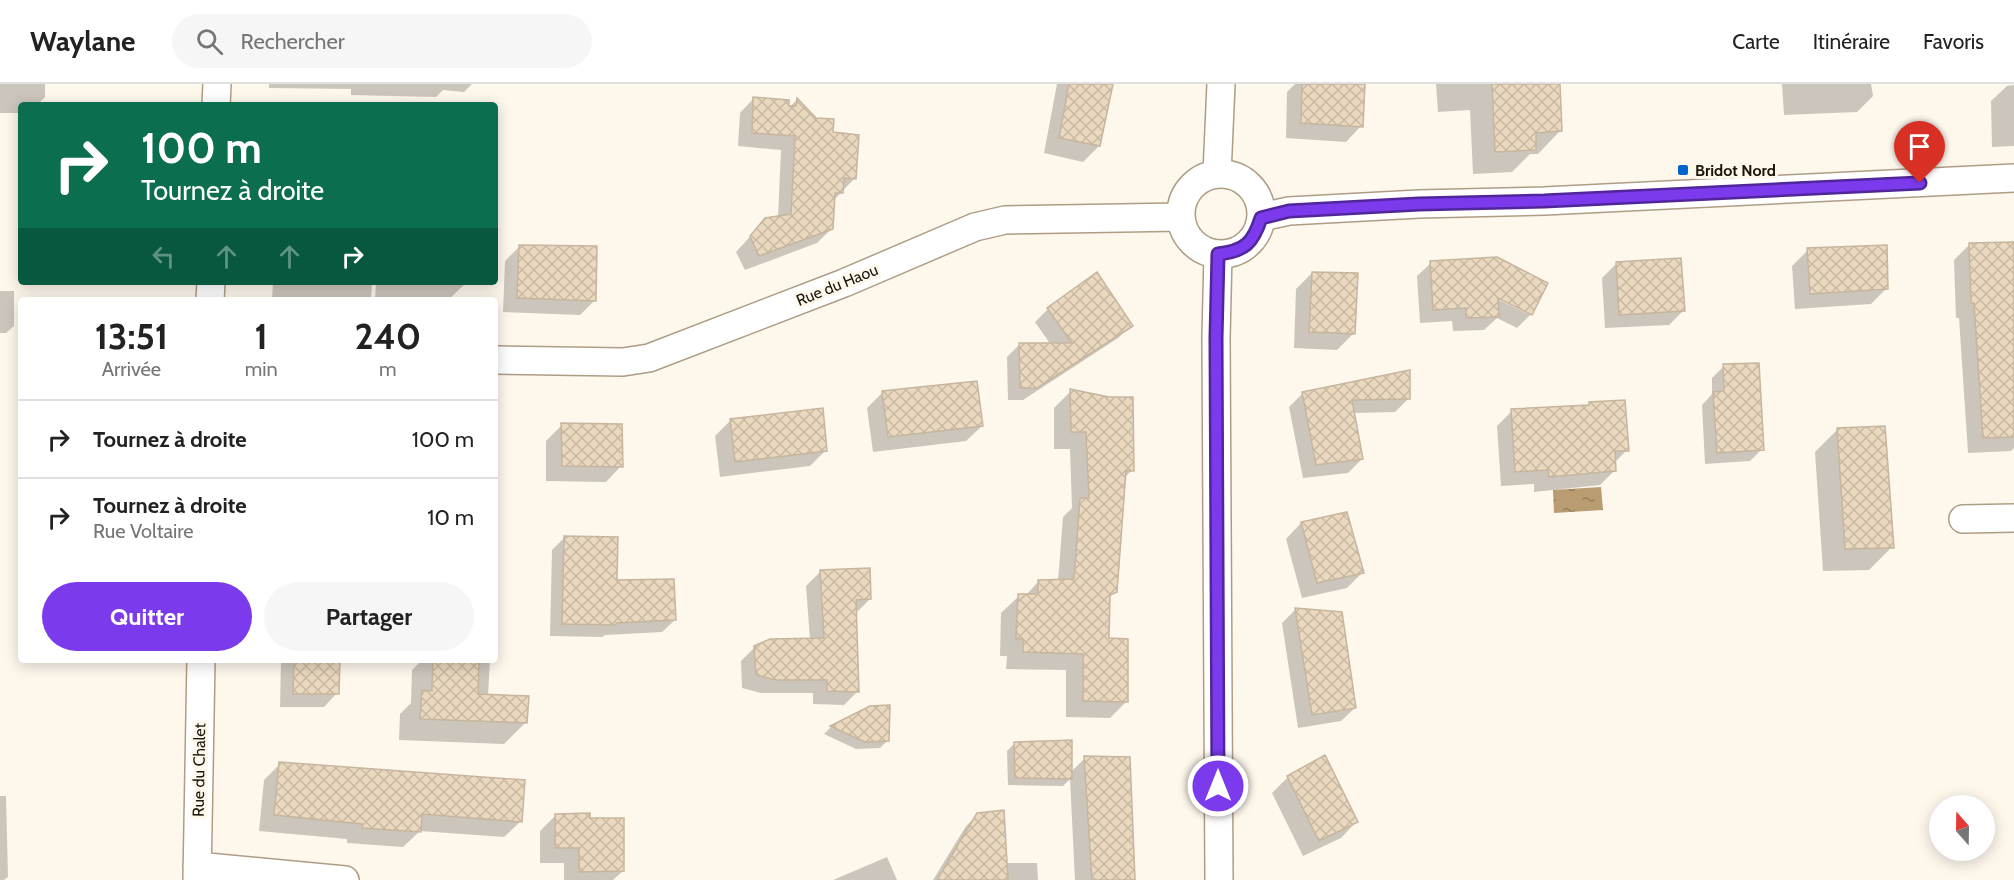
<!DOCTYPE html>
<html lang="fr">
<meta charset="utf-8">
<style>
body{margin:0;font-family:Cabin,sans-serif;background:#f6f6f6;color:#222;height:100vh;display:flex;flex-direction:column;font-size:22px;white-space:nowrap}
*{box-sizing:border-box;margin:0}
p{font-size:20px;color:#767676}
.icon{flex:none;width:33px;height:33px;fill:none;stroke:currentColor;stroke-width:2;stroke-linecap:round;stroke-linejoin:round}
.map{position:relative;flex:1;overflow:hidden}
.panel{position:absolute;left:18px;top:213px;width:480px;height:366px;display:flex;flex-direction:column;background:#fff;border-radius:6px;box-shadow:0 3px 15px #0003}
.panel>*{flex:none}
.hud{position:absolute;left:18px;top:18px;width:480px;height:183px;border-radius:6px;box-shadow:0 3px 15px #0003;background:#0b6e4f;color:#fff;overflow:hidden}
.needle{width:39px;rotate:340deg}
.fabs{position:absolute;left:1929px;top:711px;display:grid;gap:12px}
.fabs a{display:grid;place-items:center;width:66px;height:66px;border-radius:50%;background:#fff;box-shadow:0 3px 15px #0003;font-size:30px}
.pin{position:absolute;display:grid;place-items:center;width:51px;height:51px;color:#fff;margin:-62px -26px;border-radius:50% 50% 50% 0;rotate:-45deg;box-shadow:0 0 6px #0007}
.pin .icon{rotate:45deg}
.me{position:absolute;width:66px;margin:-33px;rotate:0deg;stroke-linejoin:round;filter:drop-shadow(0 0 4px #0008)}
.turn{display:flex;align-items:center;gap:21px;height:126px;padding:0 24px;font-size:27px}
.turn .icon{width:78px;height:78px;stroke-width:2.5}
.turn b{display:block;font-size:42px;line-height:51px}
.lanes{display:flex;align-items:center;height:57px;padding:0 24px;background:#0003;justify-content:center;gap:30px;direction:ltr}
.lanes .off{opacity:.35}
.eta{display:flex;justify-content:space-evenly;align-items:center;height:102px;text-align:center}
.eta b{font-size:36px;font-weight:700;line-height:42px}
.action{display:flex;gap:12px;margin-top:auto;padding:12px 24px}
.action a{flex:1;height:69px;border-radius:36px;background:#7c3aed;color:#fff;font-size:24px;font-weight:700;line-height:69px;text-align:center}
.action a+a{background:#f6f6f6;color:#222}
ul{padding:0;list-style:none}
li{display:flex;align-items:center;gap:18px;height:78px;padding:0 24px;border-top:2px solid #e0e0e0}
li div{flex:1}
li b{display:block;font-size:22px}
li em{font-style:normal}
header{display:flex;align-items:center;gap:36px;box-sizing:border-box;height:84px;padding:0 30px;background:#fff;border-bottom:2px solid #e0e0e0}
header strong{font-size:28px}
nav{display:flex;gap:33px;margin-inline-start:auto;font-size:21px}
.search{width:420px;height:54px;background:#f6f6f6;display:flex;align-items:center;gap:15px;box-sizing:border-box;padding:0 21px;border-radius:33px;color:#767676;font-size:22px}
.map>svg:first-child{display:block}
</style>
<header>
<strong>Waylane</strong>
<div class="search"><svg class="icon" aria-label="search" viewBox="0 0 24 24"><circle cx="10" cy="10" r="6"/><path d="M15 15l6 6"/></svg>Rechercher</div>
<nav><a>Carte</a><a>Itinéraire</a><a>Favoris</a></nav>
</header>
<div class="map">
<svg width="2014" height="796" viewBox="0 0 2014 796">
<defs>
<pattern id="water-ripples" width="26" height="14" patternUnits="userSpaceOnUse" patternTransform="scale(1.5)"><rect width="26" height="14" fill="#b99c71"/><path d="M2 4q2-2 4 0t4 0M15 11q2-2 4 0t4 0" fill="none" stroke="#967e5b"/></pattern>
<pattern id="building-cross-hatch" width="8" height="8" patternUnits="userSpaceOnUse" patternTransform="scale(1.5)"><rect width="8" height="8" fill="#ead8bf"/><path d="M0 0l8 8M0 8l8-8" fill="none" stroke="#c8b9a3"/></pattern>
</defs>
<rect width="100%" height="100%" fill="#fef7ec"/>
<path fill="url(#water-ripples)" d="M1601 403 1603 426 1554 429 1553 406Z"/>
<path fill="#0003" fill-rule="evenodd" d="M0 0H45V13L37 21H21V29H0Z
M269 0H472L464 8 443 6 436 13 351 11V5L269 4Z
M1057 0H1111L1099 62 1083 78 1044 69Z
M1295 0H1364L1361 42 1346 58 1286 54 1287 8Z
M1436 0H1558L1560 47 1538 70H1530L1512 88 1473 90 1470 26 1438 28Z
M1782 0H1871L1873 12 1857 28 1784 31Z
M2014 1V62L1992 63 1991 17 2007 2Z
M754 14 787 25 797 16 832 50 855 94 833 117 831 145 817 159 745 186 736 168 767 134 778 133 781 66 738 62 740 29Z
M1969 161 2014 169V364L2011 367 1968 369 1959 234H1956L1954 176Z
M519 163 595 216 580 231 503 228 505 177Z
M1808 166 1887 204 1871 220 1795 225 1792 182Z
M1497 174 1546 200 1531 230 1517 244 1497 234 1484 246 1453 247 1452 237 1420 239 1417 192 1431 179ZM1492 209 1528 227V230L1491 212Z
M1617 179 1684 226 1669 241 1605 244 1602 194Z
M1312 189 1353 250 1337 266 1294 264 1296 205Z
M273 198H372L371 216H272Z
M376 198H464V201L449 215 375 216Z
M0 207H14V242L6 249H0Z
M1048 225 1131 242 1118 254 1023 316H1008L1007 273 1020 260 1051 261 1035 238Z
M1724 282 1762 365 1750 377 1705 380 1702 321 1712 310V294Z
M1071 307 1132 386 1123 395 1116 507 1108 515 1107 556 1127 617 1110 634 1066 633V586L1006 585 1007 572H1000L1001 529 1019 512H1025L1038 498 1058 497 1063 433 1072 424 1070 365H1054V324Z
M882 309 982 342 966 357 873 368 867 324Z
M1303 309 1409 314 1395 328 1353 329 1362 375 1348 389 1303 394 1289 323Z
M1590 320 1627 366 1614 379 1615 386 1600 401 1534 408V400L1501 402 1497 342 1512 327 1587 322Z
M731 336 826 366 810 382 720 393 715 352Z
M562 341 621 382 606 398 546 397V357Z
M1837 346 1892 463 1869 486 1823 487 1815 368Z
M1301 439 1363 488 1347 504 1302 514 1286 455Z
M564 454 616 497 675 536 662 548 605 551 602 553 550 552 552 466Z
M820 488 870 515 855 530 858 607 844 621 813 620V609H761L742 604 741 577 755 563 810 555 806 502Z
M1296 525 1355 624 1341 637 1298 644 1282 539Z
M281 576H338L337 609 324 623H280Z
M422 576H490L488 612 526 638 504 660 399 656 400 630 411 619 412 586Z
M870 624 888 656 880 664 856 665 824 650 831 643Z
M1015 659 1071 688 1085 674 1133 795 1137 796H1075L1070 695 1063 702 1008 701 1007 667Z
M280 680 520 738 504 753 420 747 403 763 347 759V755L259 747 264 696Z
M1288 693 1356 738 1341 754 1303 772 1272 709Z
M0 712H6L8 793 4 796H0Z
M556 731 588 735 623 787 613 796H564V779H540V747Z
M978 731 1005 779H1037L1038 796H933L966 742Z
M887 773 897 796H833Z"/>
<path fill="url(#building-cross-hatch)" stroke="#c7b69e" stroke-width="1.5" d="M1069 0H1113L1100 62 1059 54Z
M1302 0H1365L1363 43 1301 39Z
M1492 0H1560L1562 47 1536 49V66L1495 68Z
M753 13 789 16V22H796L797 14 816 34 834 35 833 48 859 51 856 95 844 94 843 109H835L833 145 759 172 750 152 765 134 791 130 795 52 752 49Z
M2014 158V353L1983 354 1974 219H1971L1969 159Z
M519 161 597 162 596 217 517 214Z
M1887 161 1888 205 1810 210 1807 164Z
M1497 173 1548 199 1532 231 1498 214 1499 233 1466 234V224L1433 226 1430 177Z
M1681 174 1685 227 1619 231 1616 178Z
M1097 188 1133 242 1037 304H1020L1019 259H1072L1047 224Z
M1312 188 1358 189 1355 250 1309 248Z
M1759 279 1764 366 1717 369 1713 308 1724 307 1723 280Z
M1410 286V315L1352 316 1363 375 1316 381 1302 308Z
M977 297 983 342 888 353 882 307Z
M1070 305 1109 313H1133L1134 387H1126L1117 508 1110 511 1109 554 1128 555V618L1083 617V570L1023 568V555H1016L1018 510H1038V496L1074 495 1080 414H1089L1086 348H1071Z
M1625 316 1629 367H1615L1616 387 1549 393 1548 386 1515 388 1511 325 1589 321V318Z
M823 324 827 367 735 378 730 335Z
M561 339 622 340 623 383 562 382Z
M1885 342 1894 464 1845 465 1837 344Z
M1347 428 1364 489 1317 499 1301 438Z
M564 452 618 453 617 496 674 495 676 536 616 539V541L562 540Z
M870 484 871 515 856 516 859 608 827 607V596H776L756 591 754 562 770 555 824 554 820 486Z
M1295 524 1342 528 1356 624 1312 631Z
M294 576H340L339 610H293Z
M433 576H479L478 610 529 612 527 639 420 635 422 606 432 607Z
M890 621 889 657 865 658 830 642 870 622Z
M1072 656V695L1015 694 1014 658Z
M1325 671 1358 738 1319 757 1287 692Z
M1084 672 1130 673 1135 796H1092Z
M279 678 525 696 522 738 422 730 421 748 362 744V740L274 731Z
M1004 726 1008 796H937L977 729Z
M590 729V734H624V787L579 788V764H555V730Z"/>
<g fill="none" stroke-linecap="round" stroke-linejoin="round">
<g stroke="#ae9d85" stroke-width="30">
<path id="street" d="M216 21 217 0
M1217 90 1221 0
M1181 130a40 40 0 1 1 80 0a40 40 0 1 1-80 0Z
M1261 133 1289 127 1419 120 1544 117 2014 94
M1218 170 1216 254 1219 796
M210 216 211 198
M495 276 623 278 649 274 844 199 975 143 1005 136 1181 133
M1963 435 2014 434
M197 782 345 796
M197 796 201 576"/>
</g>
<use href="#street" stroke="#fff" stroke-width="27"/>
</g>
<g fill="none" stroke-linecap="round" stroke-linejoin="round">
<g stroke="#51269a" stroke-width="15">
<path id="route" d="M1218 702 1216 254 1218 170C1245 167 1253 159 1261 134L1289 127 1419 120 1544 117 1920 99"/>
</g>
<use href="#route" stroke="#7c3aed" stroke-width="10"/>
</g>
<rect fill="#0064cc" stroke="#fef7ec" stroke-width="2" x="1677" y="80" width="12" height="12" rx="3"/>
<g text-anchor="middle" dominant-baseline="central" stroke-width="6" stroke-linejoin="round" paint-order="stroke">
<g font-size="16" font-weight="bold" fill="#1c160d" stroke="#fef7ec" text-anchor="start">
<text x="1695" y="86">Bridot Nord</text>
</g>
<g font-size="16" fill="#1c160d" stroke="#fef7ec">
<text transform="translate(837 201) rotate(-22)">Rue du Haou</text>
<text transform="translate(199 686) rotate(-89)">Rue du Chalet</text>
</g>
</g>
</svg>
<div class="fabs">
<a><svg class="needle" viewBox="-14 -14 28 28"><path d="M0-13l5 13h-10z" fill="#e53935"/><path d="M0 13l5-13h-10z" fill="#767676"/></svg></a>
</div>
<div class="pin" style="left:1920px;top:99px;background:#d93025"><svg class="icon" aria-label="arrive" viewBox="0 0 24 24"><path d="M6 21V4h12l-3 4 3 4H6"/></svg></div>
<svg class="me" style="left:1218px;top:702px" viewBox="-20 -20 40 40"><circle r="17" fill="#7c3aed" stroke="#fff" stroke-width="3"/><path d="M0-11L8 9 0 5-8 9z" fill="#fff"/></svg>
<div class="hud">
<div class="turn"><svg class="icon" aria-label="right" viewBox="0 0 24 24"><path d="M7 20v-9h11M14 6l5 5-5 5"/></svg><div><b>100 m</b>Tournez à droite</div></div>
<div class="lanes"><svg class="icon off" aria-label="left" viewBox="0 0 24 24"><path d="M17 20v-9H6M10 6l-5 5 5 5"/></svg><svg class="icon off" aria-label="ahead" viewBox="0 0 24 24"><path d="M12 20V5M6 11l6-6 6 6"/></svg><svg class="icon off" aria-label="ahead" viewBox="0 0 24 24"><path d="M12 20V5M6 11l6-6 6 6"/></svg><svg class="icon" aria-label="right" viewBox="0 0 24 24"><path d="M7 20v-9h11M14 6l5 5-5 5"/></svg></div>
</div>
<section class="panel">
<div class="eta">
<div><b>13:51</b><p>Arrivée</p></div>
<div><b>1</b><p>min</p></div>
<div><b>240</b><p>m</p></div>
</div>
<ul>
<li><svg class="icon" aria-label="right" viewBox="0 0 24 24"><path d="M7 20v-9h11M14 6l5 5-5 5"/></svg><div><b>Tournez à droite</b></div><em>100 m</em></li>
<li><svg class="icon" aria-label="right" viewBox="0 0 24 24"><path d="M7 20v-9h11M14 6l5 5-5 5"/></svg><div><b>Tournez à droite</b><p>Rue Voltaire</p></div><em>10 m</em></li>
</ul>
<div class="action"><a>Quitter</a><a>Partager</a></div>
</section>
</div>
